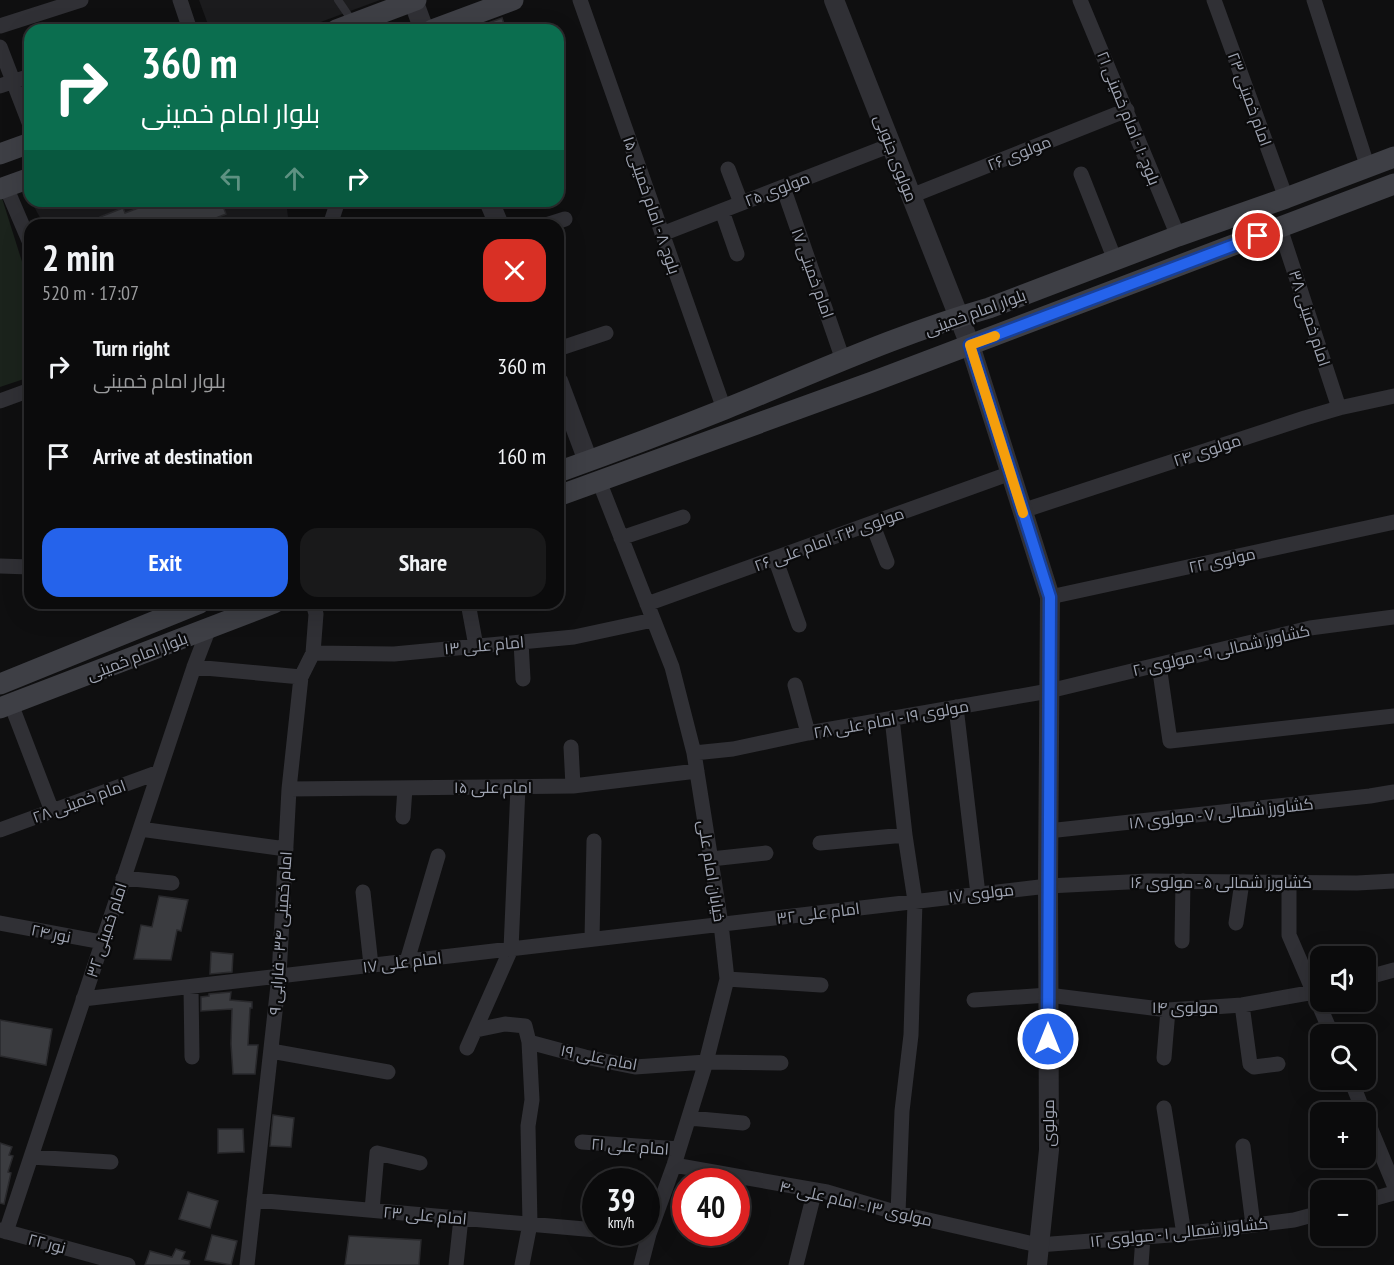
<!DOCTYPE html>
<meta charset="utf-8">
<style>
body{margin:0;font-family:"PT Sans Narrow",Cairo,sans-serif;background:#19191a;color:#f1f3f6;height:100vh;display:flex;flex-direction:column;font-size:22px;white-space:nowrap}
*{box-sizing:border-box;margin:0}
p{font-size:20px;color:#9a9b9d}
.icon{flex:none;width:33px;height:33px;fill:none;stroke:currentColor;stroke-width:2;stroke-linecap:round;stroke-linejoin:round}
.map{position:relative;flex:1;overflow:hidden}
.details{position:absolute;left:24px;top:219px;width:540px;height:390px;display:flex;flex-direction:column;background:#0b0b0c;border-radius:18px;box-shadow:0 6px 24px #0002,0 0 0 2px #2b2b2d}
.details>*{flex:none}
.guide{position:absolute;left:24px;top:24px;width:540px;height:183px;border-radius:18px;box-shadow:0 6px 24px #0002,0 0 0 2px #2b2b2d;background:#0b6e4f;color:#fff;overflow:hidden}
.tools{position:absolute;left:1310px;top:946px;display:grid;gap:12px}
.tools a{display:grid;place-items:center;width:66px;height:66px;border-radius:12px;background:#0b0b0c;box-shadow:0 6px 24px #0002,0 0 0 2px #2b2b2d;font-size:30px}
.speed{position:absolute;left:582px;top:1168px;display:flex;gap:12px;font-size:30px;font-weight:700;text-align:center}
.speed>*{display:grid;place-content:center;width:78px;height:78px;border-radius:50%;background:#0b0b0c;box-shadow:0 6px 24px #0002,0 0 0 2px #2b2b2d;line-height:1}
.speed small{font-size:15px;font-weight:400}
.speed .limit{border:9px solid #d22;background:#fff;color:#111}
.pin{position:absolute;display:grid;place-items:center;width:51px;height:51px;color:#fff;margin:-26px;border:3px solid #fff;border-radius:50%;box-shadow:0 2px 6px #0007}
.me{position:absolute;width:66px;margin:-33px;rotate:0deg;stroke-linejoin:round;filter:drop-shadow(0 0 4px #0008)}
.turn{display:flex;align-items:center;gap:21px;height:126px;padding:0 18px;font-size:27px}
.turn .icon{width:78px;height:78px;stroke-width:2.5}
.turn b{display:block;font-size:42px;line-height:51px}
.lanes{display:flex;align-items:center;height:57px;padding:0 18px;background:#0003;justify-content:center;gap:30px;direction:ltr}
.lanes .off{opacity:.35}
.round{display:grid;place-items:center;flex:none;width:63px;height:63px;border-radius:18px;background:#19191a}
.summary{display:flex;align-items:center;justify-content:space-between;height:102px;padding:0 18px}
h1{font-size:36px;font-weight:700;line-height:45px}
.action{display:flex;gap:12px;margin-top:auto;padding:12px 18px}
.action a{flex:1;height:69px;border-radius:18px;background:#2563eb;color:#fff;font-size:24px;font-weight:700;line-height:69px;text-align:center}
.action a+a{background:#19191a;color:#f1f3f6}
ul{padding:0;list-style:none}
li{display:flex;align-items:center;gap:18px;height:90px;padding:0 18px}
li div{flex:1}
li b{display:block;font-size:22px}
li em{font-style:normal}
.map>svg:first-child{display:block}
</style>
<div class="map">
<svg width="1394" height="1265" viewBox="0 0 1394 1265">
<rect width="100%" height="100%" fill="#0f0f10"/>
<path fill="#1b1b1d" d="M199 0H380L299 30H210Z
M31 201H286L289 225H44Z"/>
<path fill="#1b231c" d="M0 195H1L30 287V377L0 387Z"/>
<path fill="#3b3c40" stroke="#29292c" stroke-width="1.5" d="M502 18 506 30H469Z
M157 201H221L226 214 216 218 217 222 208 225H104L100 217 123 208 125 213Z
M159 896 188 900 181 931 177 930 171 960 134 959 141 925 152 927Z
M211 952 233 954 232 972 210 974Z
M231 992 230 1000 252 1002V1008H250L248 1045H258L255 1074H233L231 1044 232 1009 201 1011V997L209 996V994Z
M0 1020 52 1029 46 1065 0 1056Z
M273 1115 294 1118 291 1147 270 1146Z
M218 1129H243L244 1152 218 1153Z
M0 1143 12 1147 9 1155 13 1156 8 1172 11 1173 4 1204 0 1203Z
M188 1192 218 1201 210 1228 179 1219Z
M212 1235 237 1241 231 1265 205 1260Z
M349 1236 421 1240 419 1265H345Z
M176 1249 185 1252 182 1259 190 1261 189 1265H145L150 1251 172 1257Z"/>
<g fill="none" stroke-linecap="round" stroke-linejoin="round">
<path stroke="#303035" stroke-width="8" d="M338 0 353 22"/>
<path stroke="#303035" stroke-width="15" d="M180 0 190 30
M580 0 724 409
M1080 0 1178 236
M1214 0 1286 198
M1314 0 1368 168
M0 26 81 0
M0 47 30 125
M0 86 30 76
M728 169 741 203
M1081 174 1115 260
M6 187 30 243
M783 187 843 360
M911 196 1127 110
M722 211 737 254
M330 225 338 201
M546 225 565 219
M1280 228 1339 408
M662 234 891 145
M558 349 606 333
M0 401 30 390
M599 481 672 667 694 753 721 924 727 979 706 1062 674 1165 649 1234 641 1265
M1022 511 1305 418 1339 408 1394 396
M872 523 887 562
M621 538 683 517
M775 558 799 625
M0 566 30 567
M1050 597 1394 522
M468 603 476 646
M647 604 1011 473
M521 642 523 679
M313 653 394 654 574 637 653 620
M1159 665 1170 741 1394 716
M194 667 301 677
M795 685 808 733
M11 704 52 811
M956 707 978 894
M892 718 905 835 915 901 911 1035 902 1111 898 1213
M571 747 573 786
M694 753 733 749 808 733 1049 691 1310 628 1394 617
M289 789 573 786 697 771
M403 817 405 788
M140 829 286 849
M0 830 159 772
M1048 831 1370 796 1394 792
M820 843 905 835
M711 859 766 853
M123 878 172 883
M1289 882V935L1332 1035
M363 892 371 965
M0 923 102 942
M1236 923 1242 882
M592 939 594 841
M1182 941 1183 881
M407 961 438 856
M1365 978 1394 970
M727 979 821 985
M191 987 192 1057
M83 999 1048 886 1148 881 1357 883 1394 881
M974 1000 1048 995 1168 1010 1242 1005 1320 991
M1242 1005 1250 1064 1254 1067 1278 1064
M476 1030 505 1024 525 1026 529 1042 532 1100 528 1126 530 1224 522 1265
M529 1042 585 1057 635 1067 706 1062 781 1063
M467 1048 511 949 518 787
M271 1051 388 1072
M1164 1058 1168 1010
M1351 1080 1364 1113
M1164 1108 1184 1234
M1365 1115 1394 1185
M689 1118 743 1123
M582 1142 679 1149
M1243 1146 1253 1225
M31 1157 111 1162
M674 1165 827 1192 898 1213 1038 1245 1184 1234 1294 1220 1320 1213
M254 1200 596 1230
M1365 1201 1394 1193
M372 1210 377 1153 420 1163
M0 1230 128 1265
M6 1232 194 667 209 628
M247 1265 279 976 289 789 301 677 313 653 316 614 313 603
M456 1265 461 1218
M796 1265 815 1190
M1141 1265 1143 1237"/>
<path stroke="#303035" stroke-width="20" d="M413 0 424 30
M834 0 970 345 1050 597 1048 886 1049 1150 1037 1265
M489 201 499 225
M558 381 588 461"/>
<path stroke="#3e3f45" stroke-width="21" d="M336 30 416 0
M432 30 513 0
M0 154 30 143
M0 189 30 178
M558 472C614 452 670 431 725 409 812 374 898 334 989 308L1178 236 1286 198 1394 157
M558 496 872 382 1394 184
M0 684 200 603
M0 708 274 603"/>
</g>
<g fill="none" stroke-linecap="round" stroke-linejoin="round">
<g stroke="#184099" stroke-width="15">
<path id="route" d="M1048 1039 1050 597 970 345 1258 236"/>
</g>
<use href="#route" stroke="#2563eb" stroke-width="10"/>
<path stroke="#f59e0b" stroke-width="10" d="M995 336 970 345 1023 513"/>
</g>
<g text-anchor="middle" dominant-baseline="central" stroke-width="4.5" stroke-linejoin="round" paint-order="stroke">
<g font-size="16" fill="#9fa4b2" stroke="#0a0a0b">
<text transform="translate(1250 99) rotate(70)">امام خمینی ۲۳</text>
<text transform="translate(1129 118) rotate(68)">بلوچ ۱۰ - امام خمینی ۲۱</text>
<text transform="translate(1019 153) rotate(-22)">مولوی ۲۶</text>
<text transform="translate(896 158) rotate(69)">مولوی جنوبی</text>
<text transform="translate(777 189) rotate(-21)">مولوی ۲۵</text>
<text transform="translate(652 205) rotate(71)">بلوچ ۸ - امام خمینی ۱۵</text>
<text transform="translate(813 273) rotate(70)">امام خمینی ۱۷</text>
<text transform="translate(975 312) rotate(-20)">بلوار امام خمینی</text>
<text transform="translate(1310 318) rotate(72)">امام خمینی ۳۸</text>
<text transform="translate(1207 450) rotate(-18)">مولوی ۲۴</text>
<text transform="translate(829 539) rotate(-20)">مولوی ۲۳- امام علی ۲۶</text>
<text transform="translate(1222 560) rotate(-12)">مولوی ۲۲</text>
<text transform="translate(484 645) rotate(-5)">امام علی ۱۳</text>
<text transform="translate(1221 650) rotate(-13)">کشاورز شمالی ۹ - مولوی ۲۰</text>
<text transform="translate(137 656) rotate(-21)">بلوار امام خمینی</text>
<text transform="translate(891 719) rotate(-10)">مولوی ۱۹ - امام علی ۲۸</text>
<text x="493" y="787">امام علی ۱۵</text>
<text transform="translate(79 801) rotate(-20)">امام خمینی ۲۸</text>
<text transform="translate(1221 813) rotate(-6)">کشاورز شمالی ۷ - مولوی ۱۸</text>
<text transform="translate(712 871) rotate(81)">خیابان امام علی</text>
<text x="1221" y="882">کشاورز شمالی ۵ - مولوی ۱۶</text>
<text transform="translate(981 893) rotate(-7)">مولوی ۱۷</text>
<text transform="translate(818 913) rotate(-7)">امام علی ۳۲</text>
<text transform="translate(106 930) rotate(-72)">امام خمینی ۳۲</text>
<text transform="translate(51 933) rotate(11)">نور ۲۴</text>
<text transform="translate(280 933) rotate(-86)">امام خمینی ۳۴ - فارابی ۹</text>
<text transform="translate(402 962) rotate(-7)">امام علی ۱۷</text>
<text x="1185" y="1007">مولوی ۱۴</text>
<text transform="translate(599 1057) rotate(11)">امام علی ۱۹</text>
<text transform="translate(1048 1123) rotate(-90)">مولوی</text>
<text transform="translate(630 1146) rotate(4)">امام علی ۲۱</text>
<text transform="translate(856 1203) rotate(13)">مولوی ۱۳ - امام علی ۴۰</text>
<text transform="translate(425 1215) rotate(5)">امام علی ۲۳</text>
<text transform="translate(1179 1232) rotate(-6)">کشاورز شمالی ۱ - مولوی ۱۲</text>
<text transform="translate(47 1243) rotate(15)">نور ۲۲</text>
</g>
</g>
</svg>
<div class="tools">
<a><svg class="icon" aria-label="sound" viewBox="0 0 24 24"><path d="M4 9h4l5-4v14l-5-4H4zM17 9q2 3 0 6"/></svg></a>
<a><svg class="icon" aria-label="search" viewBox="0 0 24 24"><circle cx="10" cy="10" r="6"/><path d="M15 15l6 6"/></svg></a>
<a>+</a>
<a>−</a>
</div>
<div class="speed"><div>39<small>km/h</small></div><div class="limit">40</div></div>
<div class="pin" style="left:1258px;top:236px;background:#d93025"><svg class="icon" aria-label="arrive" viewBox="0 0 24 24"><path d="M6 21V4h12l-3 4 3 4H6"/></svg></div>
<svg class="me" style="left:1048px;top:1039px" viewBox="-20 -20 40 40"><circle r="17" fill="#2563eb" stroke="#fff" stroke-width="3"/><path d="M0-11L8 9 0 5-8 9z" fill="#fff"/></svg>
<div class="guide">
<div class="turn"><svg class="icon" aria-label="right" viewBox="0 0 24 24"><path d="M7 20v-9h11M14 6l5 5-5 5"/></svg><div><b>360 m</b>بلوار امام خمینی</div></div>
<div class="lanes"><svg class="icon off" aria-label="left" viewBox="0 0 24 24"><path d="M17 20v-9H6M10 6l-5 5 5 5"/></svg><svg class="icon off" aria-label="ahead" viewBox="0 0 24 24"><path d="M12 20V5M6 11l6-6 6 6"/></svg><svg class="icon" aria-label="right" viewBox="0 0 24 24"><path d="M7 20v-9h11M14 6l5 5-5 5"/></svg></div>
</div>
<section class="details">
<div class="summary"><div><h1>2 min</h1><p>520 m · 17:07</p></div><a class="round" style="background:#d93025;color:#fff"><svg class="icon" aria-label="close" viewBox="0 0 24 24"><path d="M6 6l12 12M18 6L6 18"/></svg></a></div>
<ul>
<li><svg class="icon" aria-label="right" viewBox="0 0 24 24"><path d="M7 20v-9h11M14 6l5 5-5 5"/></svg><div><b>Turn right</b><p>بلوار امام خمینی</p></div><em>360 m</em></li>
<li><svg class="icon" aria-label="arrive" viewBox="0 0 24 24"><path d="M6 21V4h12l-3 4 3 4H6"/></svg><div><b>Arrive at destination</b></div><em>160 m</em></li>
</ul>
<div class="action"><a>Exit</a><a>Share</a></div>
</section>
</div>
